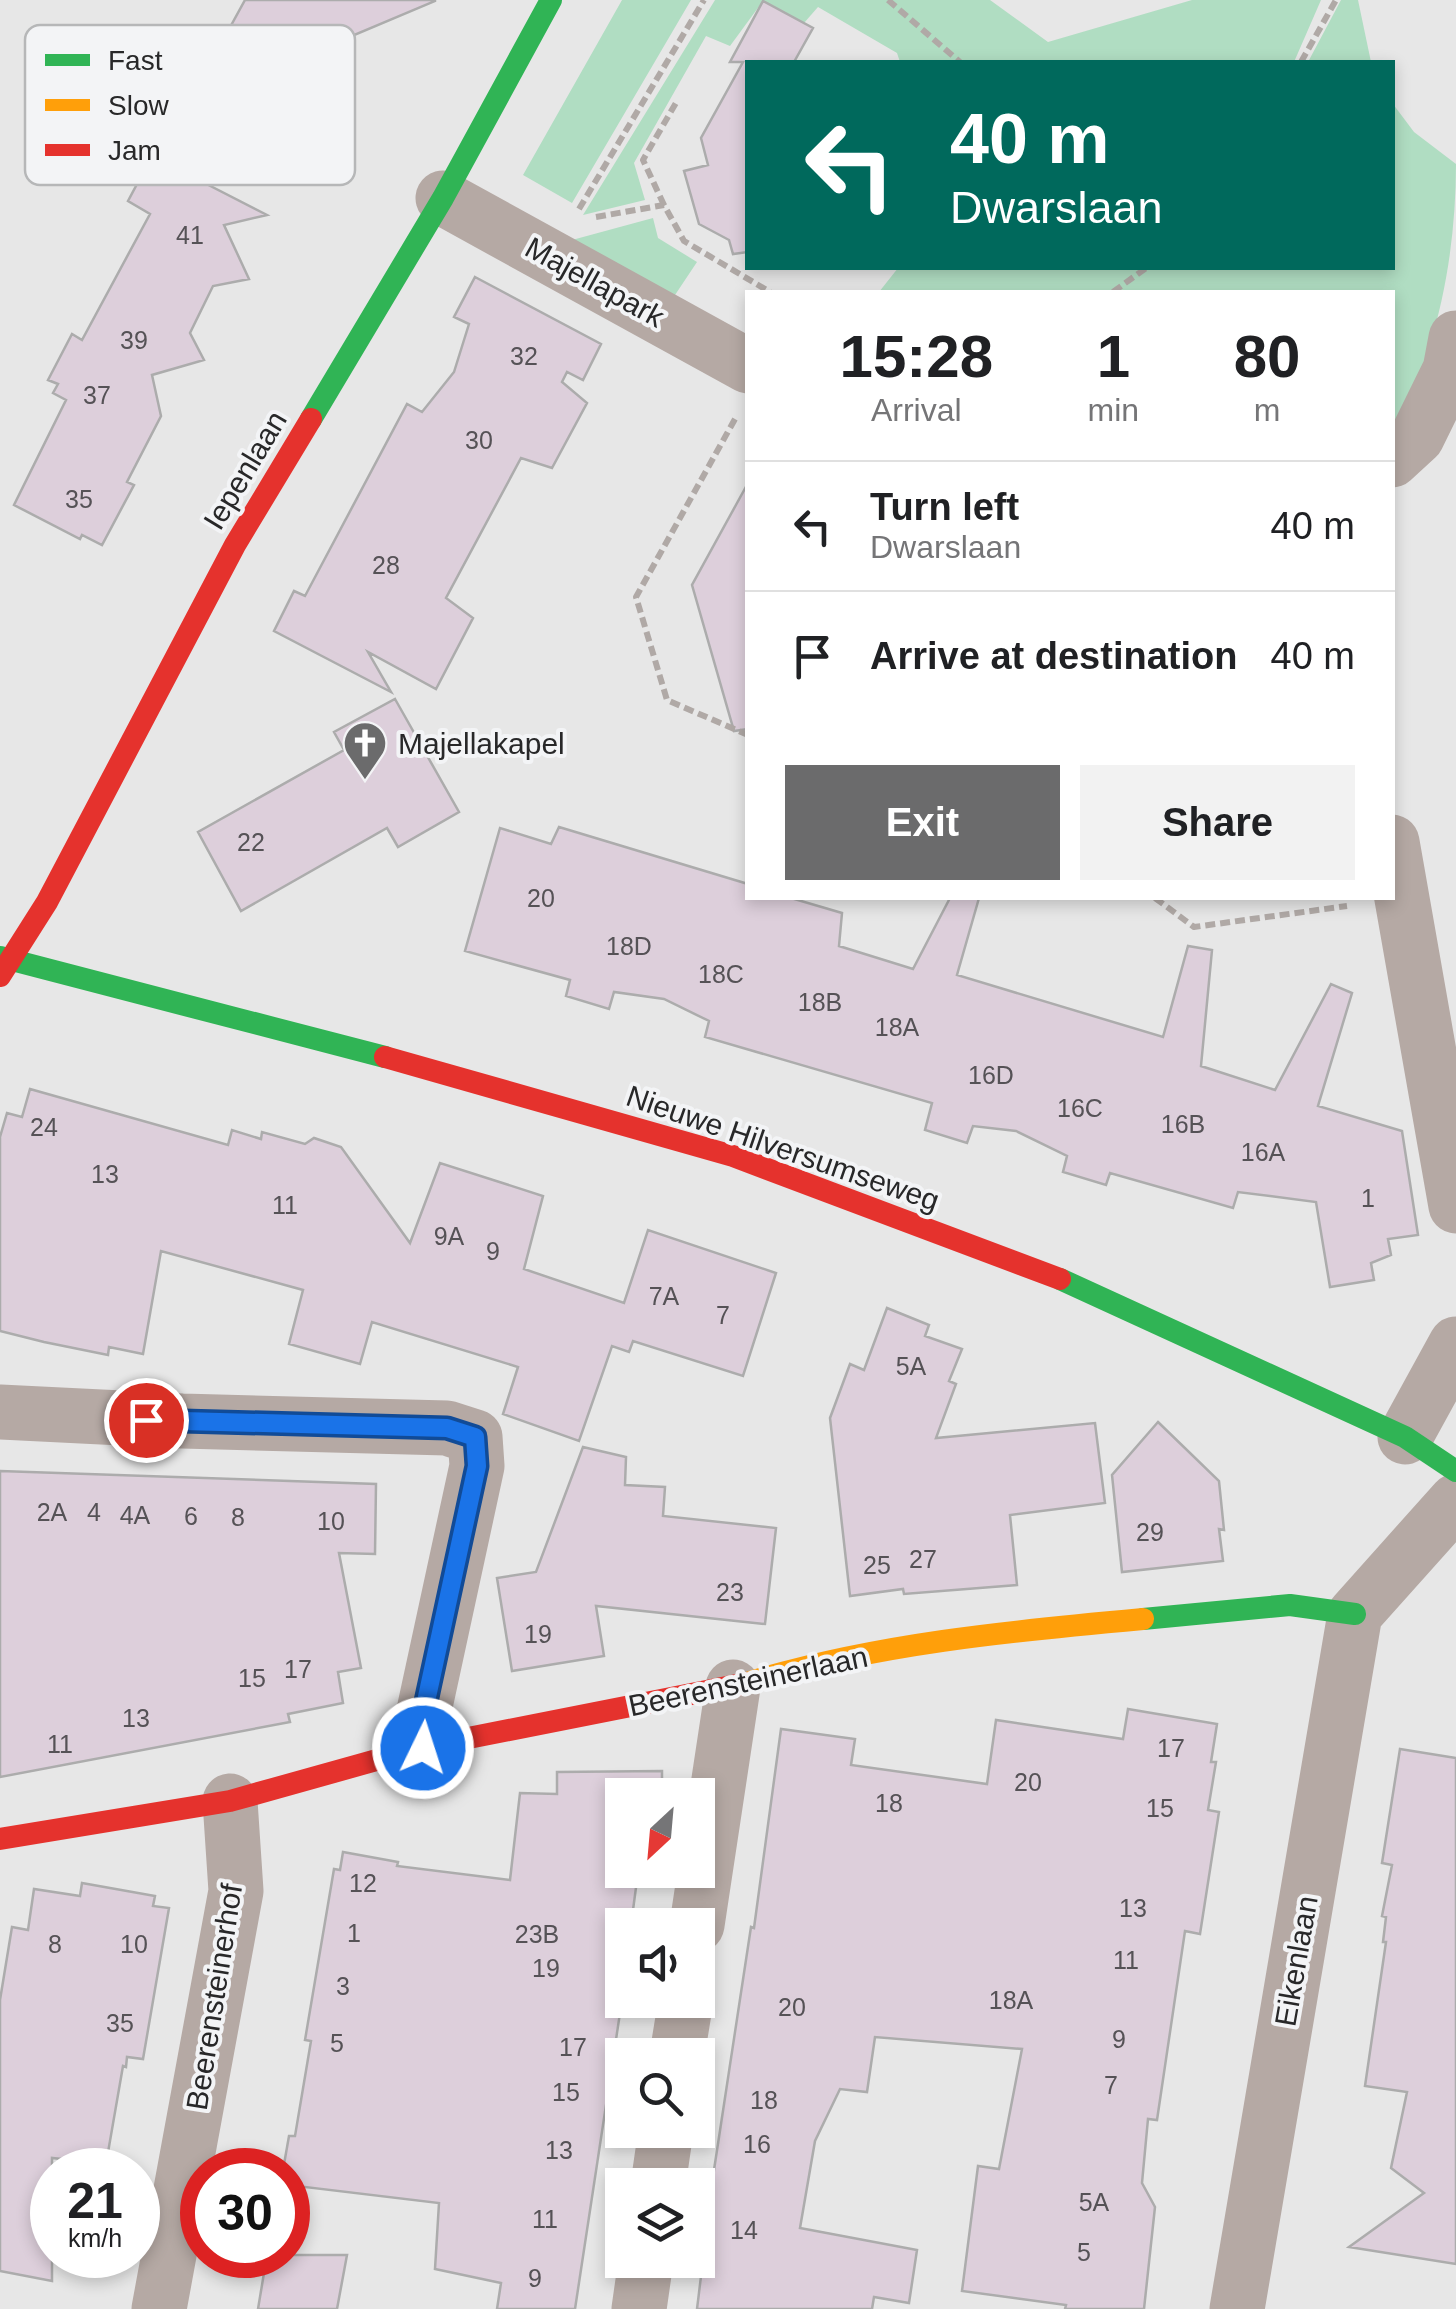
<!DOCTYPE html>
<style>
body{margin:0;font-family:Helvetica,sans-serif;background:#f2f2f2;color:#202124;height:100vh;display:flex;flex-direction:column;font-size:38px;white-space:nowrap}
*{box-sizing:border-box;margin:0}
p{font-size:32px;color:#757577}
.icon{flex:none;width:55px;height:55px;fill:none;stroke:currentColor;stroke-width:2;stroke-linecap:round;stroke-linejoin:round}
.map{position:relative;flex:1;overflow:hidden}
.drawer{position:absolute;left:745px;top:290px;width:650px;height:610px;display:flex;flex-direction:column;background:#fff;border-radius:0px;box-shadow:0 5px 15px #0003}
.drawer>*{flex:none}
.hud{position:absolute;left:745px;top:60px;width:650px;height:210px;border-radius:0px;box-shadow:0 5px 15px #0003;background:#00695c;color:#fff;overflow:hidden}
.needle{width:65px;rotate:206deg}
.tools{position:absolute;left:605px;top:1778px;display:grid;gap:20px}
.tools a{display:grid;place-items:center;width:110px;height:110px;border-radius:0px;background:#fff;box-shadow:0 5px 15px #0003;font-size:50px}
.speed{position:absolute;left:30px;top:2148px;display:flex;gap:20px;font-size:50px;font-weight:700;text-align:center}
.speed>*{display:grid;place-content:center;width:130px;height:130px;border-radius:50%;background:#fff;box-shadow:0 5px 15px #0003;line-height:1}
.speed small{font-size:25px;font-weight:400}
.speed .limit{border:15px solid #d22;background:#fff;color:#111}
.pin{position:absolute;display:grid;place-items:center;width:85px;height:85px;color:#fff;margin:-42px;border:5px solid #fff;border-radius:50%;box-shadow:0 2px 10px #0007}
.me{position:absolute;width:110px;margin:-55px;rotate:4deg;stroke-linejoin:round;filter:drop-shadow(0 0 8px #0008)}
.turn{display:flex;align-items:center;gap:35px;height:210px;padding:0 40px;font-size:45px}
.turn .icon{width:130px;height:130px;stroke-width:2.5}
.turn b{display:block;font-size:70px;line-height:85px}
.eta{display:flex;justify-content:space-evenly;align-items:center;height:170px;text-align:center}
.eta b{font-size:60px;font-weight:700;line-height:70px}
.primary-button{display:flex;gap:20px;margin-top:auto;padding:20px 40px}
.primary-button a{flex:1;height:115px;border-radius:0px;background:#6b6b6c;color:#fff;font-size:40px;font-weight:700;line-height:115px;text-align:center}
.primary-button a+a{background:#f2f2f2;color:#202124}
ul{padding:0;list-style:none}
li{display:flex;align-items:center;gap:30px;height:130px;padding:0 40px;border-top:2px solid #e0e0e0}
li div{flex:1}
li b{display:block;font-size:38px}
li em{font-style:normal}
.map>svg:first-child{display:block}
</style>
<div class="map">
<svg width="1456" height="2309" viewBox="0 0 1456 2309">
<rect width="100%" height="100%" fill="#e7e7e7"/>
<path fill="#b0ddc2" d="M622 0H691L572 203 523 175Z
M715 0H990L1048 42 1192 0H1321L1294 62H900L897 53 818 7 804 23 763 1 730 46 706 36 634 163 645 200 583 215Z
M1341 0H1358L1371 62H1308Z
M1393 104 1414 132 1456 164C1456 256 1437 353 1393 434L1392 292H879L898 268H1392Z
M653 218 658 238 697 262 671 301 572 240Z"/>
<path fill="#ddcfdb" stroke="#acacac" stroke-width="2.5" d="M245 0H435V1L283 65 327 90 319 105 321 120 307 127 287 163 194 102 188 104Z
M763 1 813 28 794 62H748V252L733 254 729 240 699 224 684 171 708 165 701 138 743 62H730Z
M152 156 267 215 224 225 249 279 213 286 190 333 204 360 152 375 161 416 127 482 134 485 102 545 82 535 80 539 14 505 66 400 53 393 58 384 48 380 72 334 82 340 150 214 128 201Z
M475 277 601 344 583 380 567 372 562 382 587 403 552 468 521 458 446 598 473 618 436 689 368 652 391 692 274 631 294 591 305 596 407 404 422 412 454 372 469 324 454 317Z
M748 483V729L734 731 692 585Z
M395 699 459 812 398 847 387 828 241 911 198 832 344 750 334 732Z
M559 827 748 884V898H791L842 913 839 946 913 969 950 898H979L957 975 1163 1037 1188 946 1212 950 1201 1066 1275 1090 1331 984 1352 993 1318 1106 1402 1131 1418 1235 1388 1239 1391 1255 1371 1263 1374 1280 1330 1287 1316 1202 1238 1192 1233 1208 1110 1173 1106 1185 1063 1172 1067 1156 1016 1131 973 1126 967 1143 925 1130 932 1103 705 1037 709 1021 664 999 614 992 609 1009 566 996 570 980 465 951 500 828 551 844Z
M30 1089 228 1145 232 1130 261 1139 262 1132 305 1144 314 1138 341 1147 410 1243 440 1163 543 1196 524 1269 624 1303 648 1230 776 1273 743 1376 633 1341 629 1352 612 1346 579 1441 503 1414 518 1367 372 1322 360 1364 289 1344 303 1290 161 1251 143 1354 109 1347 108 1355 44 1342 0 1331V1137L7 1113 22 1117Z
M887 1308 929 1325 925 1336 962 1349 949 1381 956 1384 936 1438 1095 1423 1105 1503 1010 1515 1017 1585 904 1594 903 1589 850 1596 830 1418 850 1364 864 1370Z
M1158 1422 1219 1481 1224 1530 1219 1529 1223 1561 1122 1572 1112 1475Z
M583 1447 626 1457 625 1485 665 1487 663 1516 776 1528 765 1624 596 1606 604 1656 512 1671 497 1578 536 1572Z
M0 1471 376 1484 375 1554 339 1553 361 1668 338 1672 343 1703 288 1714 290 1722 0 1777Z
M1128 1709 1217 1724 1211 1762H1216L1208 1810 1219 1812 1200 1934 1185 1931 1157 2120 1148 2119 1142 2183 1155 2207 1144 2309H1065L1066 2305 962 2291 978 2166 999 2169 1022 2049 875 2037 867 2092 840 2089 815 2141 800 2228 917 2250 909 2303 874 2297 872 2309H697L714 2170 751 1927 754 1928 781 1729 855 1739 851 1765 987 1784 996 1720 1123 1739Z
M1400 1749 1456 1758V2264L1349 2247 1424 2193 1391 2168 1407 2092 1365 2086 1386 1942H1383L1386 1917 1382 1916 1392 1865 1382 1863Z
M662 1771V1795H622V1870H661V1880H637L631 1925H622V2000L575 2309H497L501 2283 435 2269 439 2203 288 2185V2170H283L289 2136H295L311 2041 305 2040 334 1869 340 1870 343 1852 398 1862 397 1866 510 1880 520 1793 557 1794V1772Z
M82 1883 155 1896 153 1906 169 1908 143 2059 127 2057 126 2067 123 2066 106 2164 52 2158V2281L0 2271V2000L12 1927 28 1930 34 1889 80 1896Z
M267 2255H347L337 2309H258Z"/>
<g fill="none" stroke-linecap="round" stroke-linejoin="round">
<path stroke="#b0a9a6" stroke-width="6" stroke-dasharray="10 5" stroke-linecap="butt" d="M888 0 960 62
M1301 62 1336 0
M664 205 643 160 677 101
M579 209 704 0
M596 217 664 205 684 241 770 292
M1113 292 1146 268
M735 419 636 597 667 700 748 735
M1155 898 1194 927 1347 906"/>
<path stroke="#b5a9a4" stroke-width="55" d="M443 198 748 366
M1392 460 1417 437 1450 370 1456 338
M1392 842 1456 1206
M0 1412 182 1421 447 1428 475 1437 477 1466 422 1720 423 1747
M1405 1437 1456 1344
M697 1925 733 1687
M677 2055 686 2000
M658 2185 666 2130
M159 2309 236 1891 230 1801
M639 2309 646 2260
M1237 2309 1355 1614 1456 1501"/>
<path stroke="#30b455" stroke-width="22" d="M311 419 443 198 551 0
M0 957 385 1057
M1060 1279 1405 1437 1456 1471
M1143 1619 1290 1605 1355 1614"/>
<path stroke="#ff9f0a" stroke-width="22" d="M747 1683C874 1644 1011 1631 1143 1619"/>
<path stroke="#e5322d" stroke-width="22" d="M0 976 47 902 235 545 311 419
M385 1057 733 1156 1060 1279
M0 1839 230 1801 423 1747 747 1683"/>
</g>
<g fill="none" stroke-linecap="round" stroke-linejoin="round">
<g stroke="#114b97" stroke-width="25">
<path id="route" d="M146 1420 447 1428 475 1437 477 1466 422 1720 423 1748"/>
</g>
<use href="#route" stroke="#1a73e8" stroke-width="18"/>
</g>
<defs>
<g id="church-pin" transform="scale(2.25)"><path d="M0 17L-7.5 6A9.5 9.5 0 1 1 7.5 6Z" fill="#6b6b6c" stroke="#f3f4f6"/><path d="M-1.2-6h2.4v3.5h3.3v2.4h-3.3V6h-2.4V-.1h-3.3v-2.4h3.3Z" fill="#fff"/></g>
</defs>
<g fill-rule="evenodd">
<use href="#church-pin" x="365" y="743"/>
</g>
<g text-anchor="middle" dominant-baseline="central" stroke-width="8" stroke-linejoin="round" paint-order="stroke">
<g font-size="25" fill="#555256">
<text x="190" y="235">41</text>
<text x="134" y="340">39</text>
<text x="524" y="356">32</text>
<text x="97" y="395">37</text>
<text x="479" y="440">30</text>
<text x="79" y="499">35</text>
<text x="386" y="565">28</text>
<text x="251" y="842">22</text>
<text x="541" y="898">20</text>
<text x="629" y="946">18D</text>
<text x="721" y="974">18C</text>
<text x="820" y="1002">18B</text>
<text x="897" y="1027">18A</text>
<text x="991" y="1075">16D</text>
<text x="1080" y="1108">16C</text>
<text x="1183" y="1124">16B</text>
<text x="44" y="1127">24</text>
<text x="1263" y="1152">16A</text>
<text x="105" y="1174">13</text>
<text x="1368" y="1198">1</text>
<text x="285" y="1205">11</text>
<text x="449" y="1236">9A</text>
<text x="493" y="1251">9</text>
<text x="664" y="1296">7A</text>
<text x="723" y="1315">7</text>
<text x="911" y="1366">5A</text>
<text x="52" y="1512">2A</text>
<text x="94" y="1512">4</text>
<text x="135" y="1515">4A</text>
<text x="191" y="1516">6</text>
<text x="238" y="1517">8</text>
<text x="331" y="1521">10</text>
<text x="1150" y="1532">29</text>
<text x="923" y="1559">27</text>
<text x="877" y="1565">25</text>
<text x="730" y="1592">23</text>
<text x="538" y="1634">19</text>
<text x="298" y="1669">17</text>
<text x="252" y="1678">15</text>
<text x="136" y="1718">13</text>
<text x="60" y="1744">11</text>
<text x="1171" y="1748">17</text>
<text x="1028" y="1782">20</text>
<text x="889" y="1803">18</text>
<text x="1160" y="1808">15</text>
<text x="363" y="1883">12</text>
<text x="1133" y="1908">13</text>
<text x="354" y="1933">1</text>
<text x="537" y="1934">23B</text>
<text x="55" y="1944">8</text>
<text x="134" y="1944">10</text>
<text x="1126" y="1960">11</text>
<text x="546" y="1968">19</text>
<text x="343" y="1986">3</text>
<text x="1011" y="2000">18A</text>
<text x="792" y="2007">20</text>
<text x="120" y="2023">35</text>
<text x="1119" y="2039">9</text>
<text x="337" y="2043">5</text>
<text x="573" y="2047">17</text>
<text x="1111" y="2085">7</text>
<text x="566" y="2092">15</text>
<text x="764" y="2100">18</text>
<text x="757" y="2144">16</text>
<text x="559" y="2150">13</text>
<text x="1094" y="2202">5A</text>
<text x="545" y="2219">11</text>
<text x="744" y="2230">14</text>
<text x="1084" y="2252">5</text>
<text x="535" y="2278">9</text>
</g>
<g font-size="30" fill="#282829" stroke="#f3f4f6">
<text transform="translate(595 282) rotate(29)">Majellapark</text>
<text transform="translate(245 470) rotate(-59)">Iepenlaan</text>
<text transform="translate(783 1148) rotate(19)">Nieuwe Hilversumseweg</text>
<text transform="translate(748 1681) rotate(-12)">Beerensteinerlaan</text>
<text transform="translate(1296 1961) rotate(-80)">Eikenlaan</text>
<text transform="translate(214 1997) rotate(-81)">Beerensteinerhof</text>
</g>
<g font-size="30" fill="#282829" stroke="#f3f4f6" text-anchor="start">
<text x="398" y="743">Majellakapel</text>
</g>
</g>
<rect x="25" y="25" width="330" height="160" rx="15" fill="#f3f4f6" stroke="#b6b7b8" stroke-width="2.5"/>
<rect x="45" y="54" width="45" height="12" fill="#30b455"/>
<rect x="45" y="99" width="45" height="12" fill="#ff9f0a"/>
<rect x="45" y="144" width="45" height="12" fill="#e5322d"/>
<g font-size="28" fill="#282829">
<text x="108" y="70">Fast</text>
<text x="108" y="115">Slow</text>
<text x="108" y="160">Jam</text>
</g>
</svg>
<div class="tools">
<a><svg class="needle" viewBox="-14 -14 28 28"><path d="M0-13l5 13h-10z" fill="#e53935"/><path d="M0 13l5-13h-10z" fill="#757577"/></svg></a>
<a><svg class="icon" aria-label="sound" viewBox="0 0 24 24"><path d="M4 9h4l5-4v14l-5-4H4zM17 9q2 3 0 6"/></svg></a>
<a><svg class="icon" aria-label="search" viewBox="0 0 24 24"><circle cx="10" cy="10" r="6"/><path d="M15 15l6 6"/></svg></a>
<a><svg class="icon" aria-label="layers" viewBox="0 0 24 24"><path d="M12 4l9 5-9 5-9-5zM3 14l9 5 9-5"/></svg></a>
</div>
<div class="speed"><div>21<small>km/h</small></div><div class="limit">30</div></div>
<div class="pin" style="left:146px;top:1420px;background:#d93025"><svg class="icon" aria-label="arrive" viewBox="0 0 24 24"><path d="M6 21V4h12l-3 4 3 4H6"/></svg></div>
<svg class="me" style="left:423px;top:1748px" viewBox="-20 -20 40 40"><circle r="17" fill="#1a73e8" stroke="#fff" stroke-width="3"/><path d="M0-11L8 9 0 5-8 9z" fill="#fff"/></svg>
<div class="hud">
<div class="turn"><svg class="icon" aria-label="left" viewBox="0 0 24 24"><path d="M17 20v-9H6M10 6l-5 5 5 5"/></svg><div><b>40 m</b>Dwarslaan</div></div>
</div>
<section class="drawer">
<div class="eta">
<div><b>15:28</b><p>Arrival</p></div>
<div><b>1</b><p>min</p></div>
<div><b>80</b><p>m</p></div>
</div>
<ul>
<li><svg class="icon" aria-label="left" viewBox="0 0 24 24"><path d="M17 20v-9H6M10 6l-5 5 5 5"/></svg><div><b>Turn left</b><p>Dwarslaan</p></div><em>40 m</em></li>
<li><svg class="icon" aria-label="arrive" viewBox="0 0 24 24"><path d="M6 21V4h12l-3 4 3 4H6"/></svg><div><b>Arrive at destination</b></div><em>40 m</em></li>
</ul>
<div class="primary-button"><a>Exit</a><a>Share</a></div>
</section>
</div>
